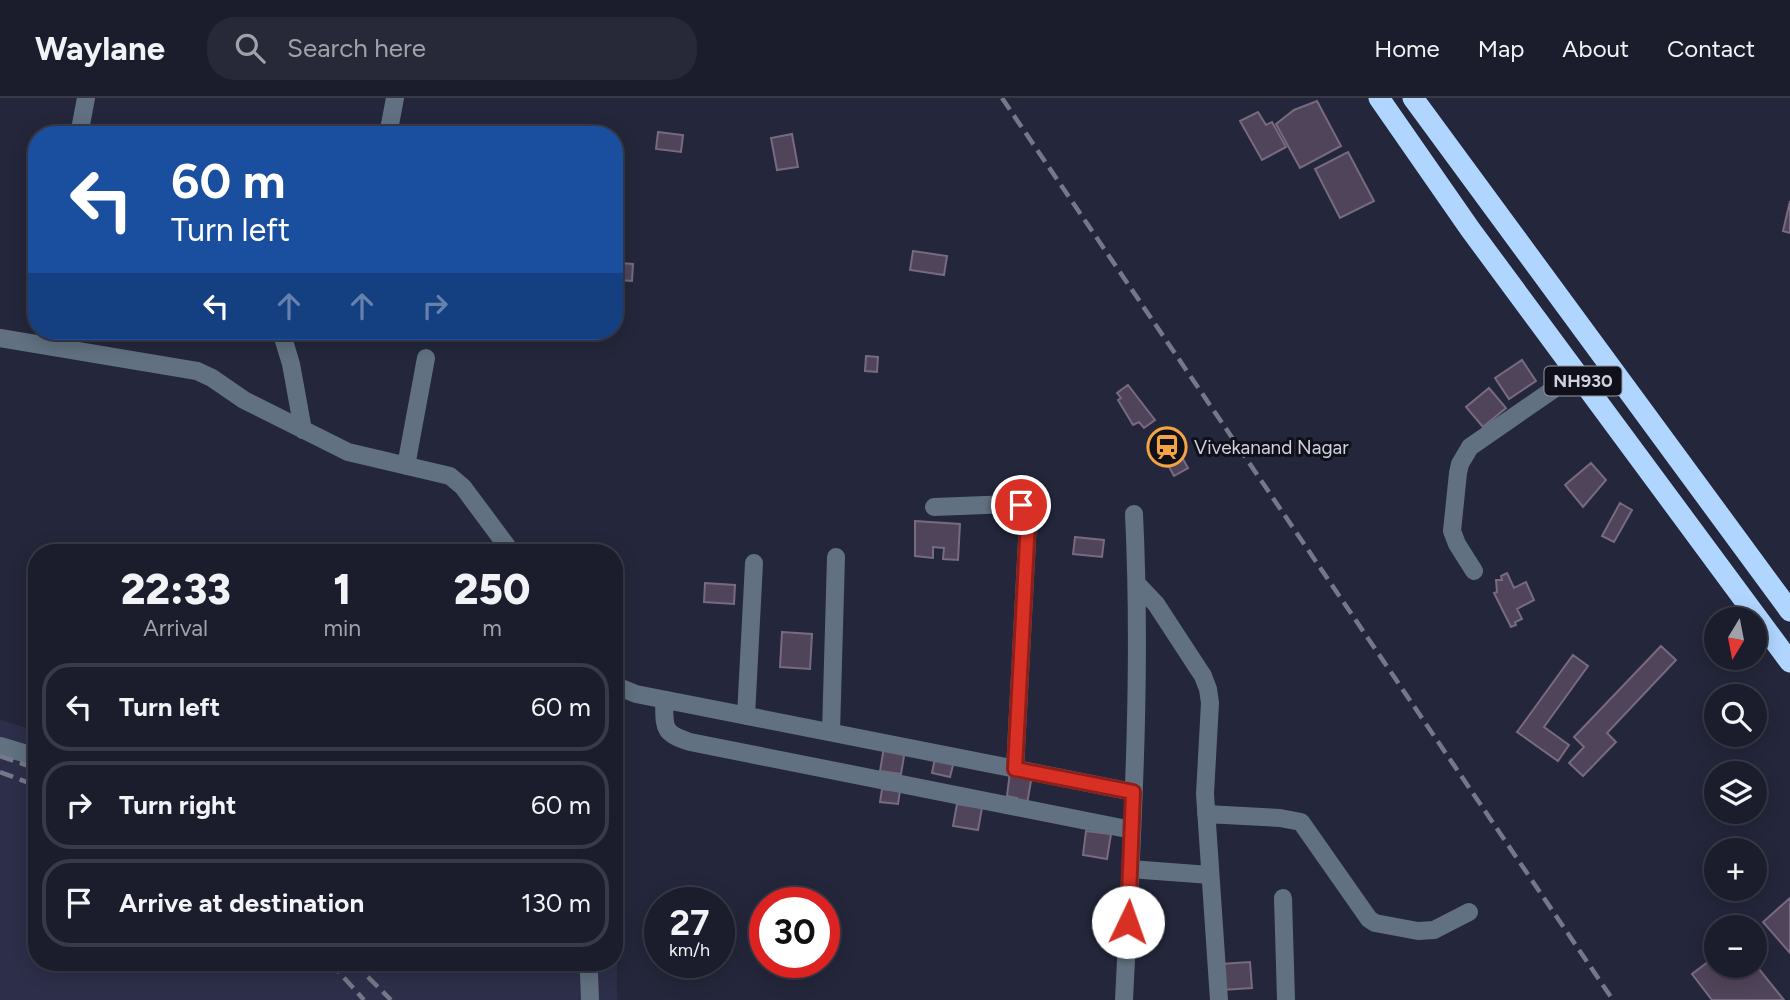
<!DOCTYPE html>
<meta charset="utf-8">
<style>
body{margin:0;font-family:Figtree,sans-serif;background:#282938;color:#f1f3f6;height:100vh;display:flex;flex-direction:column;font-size:26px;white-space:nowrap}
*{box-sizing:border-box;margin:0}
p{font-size:23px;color:#a0a1a9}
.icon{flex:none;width:38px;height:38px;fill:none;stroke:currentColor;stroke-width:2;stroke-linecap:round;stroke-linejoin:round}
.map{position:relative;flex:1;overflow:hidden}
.drawer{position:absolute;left:28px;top:446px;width:595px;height:427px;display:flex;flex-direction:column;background:#1b1c2c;border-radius:28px;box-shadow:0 4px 18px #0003,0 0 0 2px #393a48}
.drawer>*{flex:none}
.guide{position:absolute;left:28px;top:28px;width:595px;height:214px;border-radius:28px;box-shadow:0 4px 18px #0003,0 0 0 2px #393a48;background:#1a4fa0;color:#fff;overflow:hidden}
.needle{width:46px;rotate:190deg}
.buttons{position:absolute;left:1704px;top:509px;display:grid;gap:14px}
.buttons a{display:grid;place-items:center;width:63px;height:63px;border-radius:50%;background:#1b1c2c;box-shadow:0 4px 18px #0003,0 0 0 2px #393a48;font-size:35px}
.speed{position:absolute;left:644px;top:789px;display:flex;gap:14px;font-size:35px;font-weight:700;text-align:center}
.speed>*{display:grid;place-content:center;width:91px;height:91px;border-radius:50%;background:#1b1c2c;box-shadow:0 4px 18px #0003,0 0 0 2px #393a48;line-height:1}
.speed small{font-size:18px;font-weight:400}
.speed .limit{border:10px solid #d22;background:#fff;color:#111}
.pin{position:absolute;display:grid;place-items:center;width:60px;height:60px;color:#fff;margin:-30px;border:4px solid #fff;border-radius:50%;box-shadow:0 2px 7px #0007}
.me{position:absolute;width:77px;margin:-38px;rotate:3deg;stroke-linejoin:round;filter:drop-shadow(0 0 5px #0008)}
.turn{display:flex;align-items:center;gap:24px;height:147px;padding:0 28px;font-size:32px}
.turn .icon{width:91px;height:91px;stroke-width:2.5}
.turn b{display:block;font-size:49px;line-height:60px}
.lanes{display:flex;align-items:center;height:66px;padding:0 28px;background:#0003;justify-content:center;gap:35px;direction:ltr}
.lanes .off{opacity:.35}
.eta{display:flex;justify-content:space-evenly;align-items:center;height:119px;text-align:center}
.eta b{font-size:42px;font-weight:800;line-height:49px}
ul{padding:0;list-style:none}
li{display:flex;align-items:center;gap:21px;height:88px;margin:0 14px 10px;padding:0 14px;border:4px solid #393a48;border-radius:28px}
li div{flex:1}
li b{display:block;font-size:26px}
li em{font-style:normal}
header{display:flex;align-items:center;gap:42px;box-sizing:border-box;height:98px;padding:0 35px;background:#1b1c2c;border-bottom:2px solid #393a48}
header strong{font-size:33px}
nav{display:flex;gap:38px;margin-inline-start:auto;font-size:24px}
.search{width:490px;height:63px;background:#282938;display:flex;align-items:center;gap:18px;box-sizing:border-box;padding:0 24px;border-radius:28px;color:#a0a1a9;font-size:26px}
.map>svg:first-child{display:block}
</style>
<header>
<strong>Waylane</strong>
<div class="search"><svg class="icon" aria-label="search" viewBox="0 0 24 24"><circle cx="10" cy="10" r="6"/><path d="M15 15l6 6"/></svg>Search here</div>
<nav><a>Home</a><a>Map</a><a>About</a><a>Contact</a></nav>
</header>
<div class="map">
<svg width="1790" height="902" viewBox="0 0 1790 902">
<rect width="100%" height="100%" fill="#24263b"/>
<path fill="#2d2f4a" d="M0 622 37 633V864H614V837L617 838V902H0Z"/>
<path fill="#50445a" stroke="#776a81" stroke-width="2" d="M1317 3 1341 48 1300 70 1276 26 1294 12Z
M1258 14 1266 27 1272 24 1286 49 1262 62 1240 23Z
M658 34 683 37 681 54 656 51Z
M792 36 798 69 777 72 771 40Z
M1348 54 1374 103 1340 120 1315 71Z
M1790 103V135L1783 133Z
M913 153 947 158 944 177 910 172Z
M620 165 633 166 632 183 619 182Z
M866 258 878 259 877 274 865 273Z
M1522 262 1536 283 1509 301 1495 280Z
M1128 287 1155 322 1144 330 1139 324 1133 327 1118 302 1121 300 1117 295Z
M1489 290 1506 310 1483 329 1466 309Z
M1168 334 1188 370 1174 378 1154 342Z
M1591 365 1606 382 1583 409 1565 387Z
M1620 405 1632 412 1614 444 1602 438Z
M915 423 960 426 958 462 943 461 944 450 933 449V460L915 458Z
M1075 439 1104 442 1102 459 1073 456Z
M1507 475 1514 490 1526 484 1534 502 1517 511 1522 521 1515 524 1516 527 1511 529 1494 495 1497 494 1496 482H1502L1501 478Z
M705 485 735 487 734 506 704 504Z
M782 534 812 536 810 571 780 569Z
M1661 548 1676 562 1607 635 1616 644 1583 678 1569 665 1584 649 1574 639Z
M1573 557 1588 568 1544 629 1569 647 1558 663 1517 634Z
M884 649 905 652 901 676 880 673Z
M935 660 954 663 950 679 932 675Z
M1010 674 1032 677 1027 706 1016 705 1017 700 1007 698Z
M882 691 900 693 898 706 880 704Z
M957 706 982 710 978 732 953 728Z
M1086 733 1111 736 1107 761 1083 757Z
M1790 800V855L1763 824Z
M1717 857V868H1755V866L1784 902H1712L1692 876Z
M1250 864 1252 890 1222 892 1220 866Z"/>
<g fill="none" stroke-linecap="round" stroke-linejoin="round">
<path stroke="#617181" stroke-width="18" d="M79 37 86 0
M388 37 395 0
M281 233 291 266 303 332
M0 240 197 273 212 280 244 302 348 354 450 378 463 389 512 455
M406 368 426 260
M934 409 1011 406 1021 407 1027 412 1028 423 1015 671
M1474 473 1457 446 1452 433 1458 375 1460 366 1470 349 1577 275
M1137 486 1156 506 1203 578 1208 591 1210 605 1205 696 1219 902
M614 587 636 596 1133 694
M664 602C665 629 661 635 690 644L1132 732
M746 618 754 465
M831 634 836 459
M0 648 37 659
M1206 716 1280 720 1301 724 1369 821 1375 825 1418 833 1434 832 1469 814
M1130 771 1210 777
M1283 800 1286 902
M586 864 589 875 590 902
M1124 902C1132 740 1142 578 1134 416"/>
<path stroke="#b0d6ff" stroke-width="21" d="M1379 0 1470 131 1790 564
M1413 0 1790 513"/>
<path stroke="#76788a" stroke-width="4.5" stroke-dasharray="14 7" stroke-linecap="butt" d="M1002 0 1613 902
M0 658 37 671
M0 674 37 688
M330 864 364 902
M353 864 391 902"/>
</g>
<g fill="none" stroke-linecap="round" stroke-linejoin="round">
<g stroke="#8d1f18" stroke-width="18">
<path id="route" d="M1021 407 1027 412 1028 423 1015 671 1133 694 1128 824"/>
</g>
<use href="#route" stroke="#d93025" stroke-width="12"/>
</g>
<defs>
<g id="station-ring" transform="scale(2.0125)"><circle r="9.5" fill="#0f1019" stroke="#f4a444" stroke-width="1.5"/><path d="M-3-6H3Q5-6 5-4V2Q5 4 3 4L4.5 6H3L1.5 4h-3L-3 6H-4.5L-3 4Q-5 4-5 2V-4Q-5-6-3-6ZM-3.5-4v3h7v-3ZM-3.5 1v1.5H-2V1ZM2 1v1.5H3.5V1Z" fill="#f4a444"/></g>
</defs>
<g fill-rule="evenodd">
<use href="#station-ring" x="1167" y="349"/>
</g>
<g text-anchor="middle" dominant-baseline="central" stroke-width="6" stroke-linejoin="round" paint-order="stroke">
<rect fill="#0f1019" stroke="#9597a4" stroke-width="2" x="1544.5" y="268.5" width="77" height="29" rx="5"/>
<g font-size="18" font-weight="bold" fill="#cfd1df">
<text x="1583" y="283">NH930</text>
</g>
<g font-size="19" fill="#cfd1df" stroke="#0f1019" text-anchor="start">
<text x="1194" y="349">Vivekanand Nagar</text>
</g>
</g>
</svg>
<div class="buttons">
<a><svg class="needle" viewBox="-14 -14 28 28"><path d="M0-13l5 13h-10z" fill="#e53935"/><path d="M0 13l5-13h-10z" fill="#a0a1a9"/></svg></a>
<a><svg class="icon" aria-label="search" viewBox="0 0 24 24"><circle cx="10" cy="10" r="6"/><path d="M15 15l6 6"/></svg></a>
<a><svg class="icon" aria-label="layers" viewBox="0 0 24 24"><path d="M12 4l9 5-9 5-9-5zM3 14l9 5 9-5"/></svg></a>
<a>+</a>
<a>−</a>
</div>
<div class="speed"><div>27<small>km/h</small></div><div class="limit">30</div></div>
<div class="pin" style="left:1021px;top:407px;background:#d93025"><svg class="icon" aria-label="arrive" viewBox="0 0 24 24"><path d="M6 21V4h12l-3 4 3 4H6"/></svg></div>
<svg class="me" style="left:1128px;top:824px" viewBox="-20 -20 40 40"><circle r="19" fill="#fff"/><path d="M0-13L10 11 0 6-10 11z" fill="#d93025"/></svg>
<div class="guide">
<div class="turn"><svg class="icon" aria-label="left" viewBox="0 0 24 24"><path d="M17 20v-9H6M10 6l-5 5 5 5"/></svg><div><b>60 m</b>Turn left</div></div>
<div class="lanes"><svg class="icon" aria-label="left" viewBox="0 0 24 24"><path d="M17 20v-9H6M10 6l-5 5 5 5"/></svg><svg class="icon off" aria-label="ahead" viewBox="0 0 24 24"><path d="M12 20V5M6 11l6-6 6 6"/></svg><svg class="icon off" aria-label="ahead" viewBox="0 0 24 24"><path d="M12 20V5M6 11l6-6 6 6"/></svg><svg class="icon off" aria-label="right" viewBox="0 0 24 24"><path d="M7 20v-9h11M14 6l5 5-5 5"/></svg></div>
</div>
<section class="drawer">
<div class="eta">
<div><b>22:33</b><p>Arrival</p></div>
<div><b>1</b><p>min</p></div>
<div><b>250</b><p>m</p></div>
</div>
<ul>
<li><svg class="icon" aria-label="left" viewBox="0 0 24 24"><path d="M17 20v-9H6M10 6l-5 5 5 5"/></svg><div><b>Turn left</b></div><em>60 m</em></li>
<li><svg class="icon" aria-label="right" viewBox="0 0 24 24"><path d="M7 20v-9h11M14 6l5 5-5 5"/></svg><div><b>Turn right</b></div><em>60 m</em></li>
<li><svg class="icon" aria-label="arrive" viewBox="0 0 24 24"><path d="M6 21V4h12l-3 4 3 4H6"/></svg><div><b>Arrive at destination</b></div><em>130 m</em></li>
</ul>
</section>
</div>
